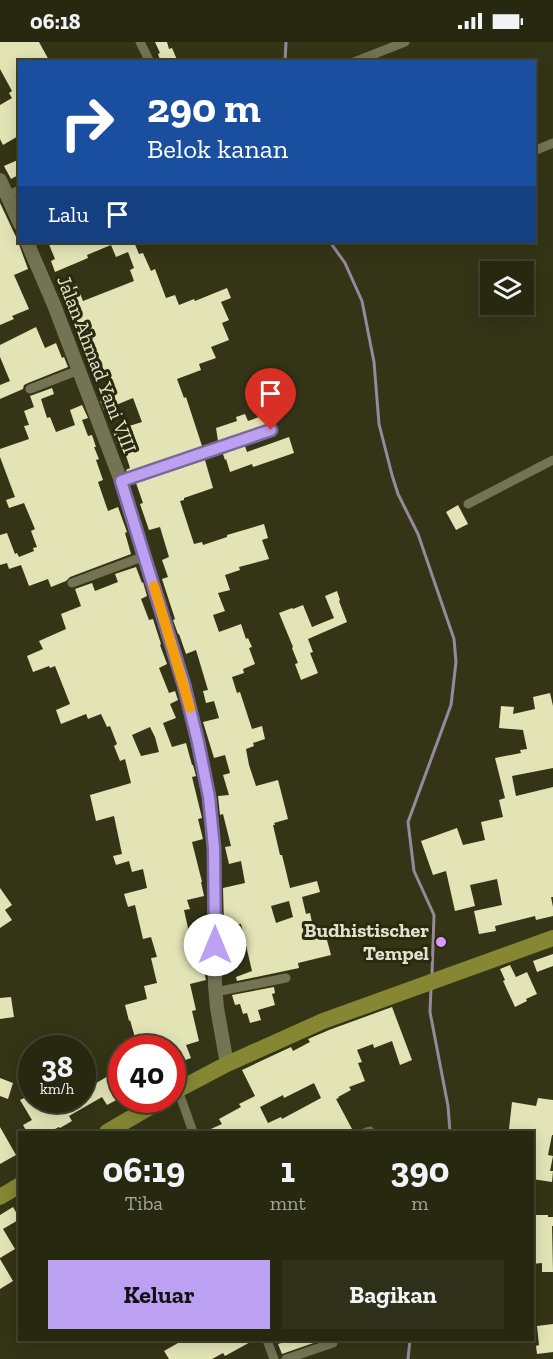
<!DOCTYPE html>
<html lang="id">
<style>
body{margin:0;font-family:"Zilla Slab",serif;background:#2f3019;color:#f1f3f6;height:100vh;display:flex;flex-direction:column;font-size:22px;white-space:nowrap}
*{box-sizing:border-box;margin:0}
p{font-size:20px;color:#a4a69f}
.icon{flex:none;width:33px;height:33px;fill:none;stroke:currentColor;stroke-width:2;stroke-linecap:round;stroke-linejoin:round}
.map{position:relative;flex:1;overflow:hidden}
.drawer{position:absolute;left:18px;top:1089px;width:516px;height:210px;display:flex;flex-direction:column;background:#272810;border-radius:0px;box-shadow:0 3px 15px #0003,0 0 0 2px #434430}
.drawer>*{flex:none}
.hud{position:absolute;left:18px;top:18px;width:518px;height:183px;border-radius:0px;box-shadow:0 3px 15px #0003,0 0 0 2px #434430;background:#1a4fa0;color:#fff;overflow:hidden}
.buttons{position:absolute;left:480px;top:219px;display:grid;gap:12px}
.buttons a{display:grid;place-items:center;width:54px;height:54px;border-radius:0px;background:#272810;box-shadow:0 3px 15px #0003,0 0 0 2px #434430;font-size:30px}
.speed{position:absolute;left:18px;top:993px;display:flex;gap:12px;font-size:30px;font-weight:700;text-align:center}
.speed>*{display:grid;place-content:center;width:78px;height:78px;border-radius:50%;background:#272810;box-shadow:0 3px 15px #0003,0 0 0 2px #434430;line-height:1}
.speed small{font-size:15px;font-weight:400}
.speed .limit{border:9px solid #d22;background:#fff;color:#111}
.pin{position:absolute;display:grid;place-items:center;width:51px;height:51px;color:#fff;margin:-62px -26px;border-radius:50% 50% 50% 0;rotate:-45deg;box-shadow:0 0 6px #0007}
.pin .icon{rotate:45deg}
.me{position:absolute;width:66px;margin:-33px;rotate:0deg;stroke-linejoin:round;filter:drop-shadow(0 0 4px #0008)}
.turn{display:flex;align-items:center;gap:21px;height:126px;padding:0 30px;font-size:27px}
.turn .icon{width:78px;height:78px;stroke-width:2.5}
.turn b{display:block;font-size:42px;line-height:51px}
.then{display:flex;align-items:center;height:57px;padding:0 30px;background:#0003;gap:12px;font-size:22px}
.eta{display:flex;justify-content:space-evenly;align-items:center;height:102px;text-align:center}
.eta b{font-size:36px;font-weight:700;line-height:42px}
.button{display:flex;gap:12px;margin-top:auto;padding:12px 30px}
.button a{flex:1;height:69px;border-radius:0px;background:#bca0f2;color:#111;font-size:24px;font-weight:700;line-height:69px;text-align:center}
.button a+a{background:#2f3019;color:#f1f3f6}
.status{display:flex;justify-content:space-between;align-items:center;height:42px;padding:0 30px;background:#272810;direction:ltr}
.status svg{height:16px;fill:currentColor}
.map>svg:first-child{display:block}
</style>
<div class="status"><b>06:18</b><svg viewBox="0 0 49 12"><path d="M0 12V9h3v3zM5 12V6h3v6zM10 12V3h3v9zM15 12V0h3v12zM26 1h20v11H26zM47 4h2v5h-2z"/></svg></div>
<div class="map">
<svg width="553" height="1317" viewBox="0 0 553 1317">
<rect width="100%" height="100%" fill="#343516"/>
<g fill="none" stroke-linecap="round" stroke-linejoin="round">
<path stroke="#97889b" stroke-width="3" d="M285 20 286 0
M330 200 345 221 362 259 374 320 379 382 392 433 398 452 418 492 454 597 456 620 451 663 408 780 414 829 434 873 432 933
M431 946 430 970 448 1064 450 1090
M408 1317 410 1298"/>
</g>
<path fill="#e2e4b6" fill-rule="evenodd" d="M0 0H39L50 20H20V93L3 103 0 97V63L12 56 9 51 12 49 0 27Z
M155 0H167L169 7 172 6 178 20H161L158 12 160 11Z
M20 117V132L11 137 4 124Z
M0 161 17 197 28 227 14 233 29 267 12 274 14 277 0 283Z
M48 200H134L139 212 143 211 151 229 155 227 166 256 175 253 179 263 194 257 195 259 227 246 231 256 221 260 229 278 222 281 229 298 211 305 216 316 199 322 201 328 177 337 184 356 186 355 202 404 127 430 126 428 130 426 122 401 117 402 113 389 142 380 133 356 104 368 100 359 114 354 99 316 90 320 80 296 78 297 65 261H64L59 251 77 244 83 259 134 239 130 228 134 226 128 210 116 215 111 203 87 213 88 216 55 230 51 219 55 217Z
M36 285 45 306 56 301 62 316 64 315 68 325 28 341 24 343 23 347 0 357V343L10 339 0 315V303Z
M52 346 54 352 41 357 47 376 50 375 56 390 75 383 70 368 82 363 88 376 82 378 88 394 92 393 96 405H94L99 417 96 418 103 438 98 440 108 469 118 465 127 490 125 491 131 512 70 535 66 539 51 545 48 537 29 544 21 523 9 527 7 521 0 523V493L7 491 15 512 17 511 19 515 34 509 33 506 37 505 31 489 35 487 24 461 9 466 6 458 15 455 0 415V407L29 397 24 384 29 383 24 369 34 365 30 354Z
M245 372 248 379 262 374 266 383 218 399 216 386 237 379 236 375Z
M289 395 294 411 253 425 252 422 230 430 226 417 225 418 223 412 245 404 247 410Z
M205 418 213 446 184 456V458L180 459 194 502 202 500 203 503 227 495V493L264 482 268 496 262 498 269 517 239 525 240 528 225 533 230 548 218 551 225 569 213 573 219 590 241 582 246 597 248 596 252 605 249 606 255 622 243 627 244 631 232 635 237 651 240 650 252 687 262 684 265 697 253 701 254 704 246 707 249 723 256 744 278 738 288 777 274 781 275 783H273L280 813H282L285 825 290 846 317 839 320 850 302 855 306 872 310 871 314 889 324 887 331 913 298 921 299 926 237 939 236 935 252 929 241 882 224 883 223 846 245 841 241 819 229 822 225 805 231 804 223 772 220 773 218 754 229 753 223 733 230 731 225 713 214 716 203 680 219 676 214 659 206 661 203 649 208 648 196 608 186 612 179 592H178L173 578 175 577 162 537 168 535 162 518 169 515 160 485 149 488 140 462 143 461 136 441ZM289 859 293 875 276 881 271 864Z
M458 463 468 482 456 488 446 470Z
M136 525 142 541 143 540 147 554 141 557 149 578 153 577 161 602 160 603 167 622 159 626 169 651 175 649 178 658 170 662 176 676 163 681 172 705 186 701 192 723H193L196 734 192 735 202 776 198 777 203 797 192 800 202 840H201L204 854 187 858 190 867 184 868 190 895 201 892 203 901 192 904 197 923 202 922 206 938 190 942 196 968 192 969 199 999 186 1003 191 1016 172 1023V1003L159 1006H138L130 978 129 979 125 963 147 957 144 944 157 941 151 916 157 915 151 895 143 897 135 863 128 865 124 852 147 846 143 827 132 830 129 819 116 823 113 814 122 812 114 774 96 779 90 753 131 741 125 717 120 719 114 704 117 702 110 684 107 685 101 672 88 677 86 672 61 682 56 668 70 662 55 624 50 626 49 624 33 630 27 614 43 607 39 599 66 587 61 572 81 564 75 547 92 541 95 549 118 540 115 532ZM150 685 155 695 159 710 141 714 132 693Z
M337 549 340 558 339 559 347 580 308 597 313 610 310 611 318 631 301 638 295 622 298 621 292 606 293 605 279 571 292 566 293 567 303 563 312 585 334 576 325 554Z
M550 651 553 664V726L512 734 516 754 553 745V855H551L553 865V874L536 878 535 874 495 884 496 889 479 892 474 869 502 863 497 837 470 843 475 864 455 869 446 829 433 833 421 799 457 786 463 803 485 798 481 780 503 775 499 758 505 756 495 716 521 711 520 708 527 707 523 688 499 686 501 664 514 665 513 672 535 667 533 655Z
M0 846 12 863 5 868 12 878 0 886Z
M553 912V924L537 930 533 919Z
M510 923 516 935 527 930 537 952 526 957 527 959 515 965 503 939 505 938 500 927Z
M274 945 275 951 272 952 275 963 258 968 261 978 250 981 247 971 243 972 240 962 235 963 232 953Z
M11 955 14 975 0 977V956Z
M392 965 412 1018 400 1023 392 999 374 1006 373 1002 357 1008 362 1020 358 1021 365 1039 349 1045 351 1048 338 1055 339 1056 336 1057 352 1087 346 1090H204L222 1082 219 1077 241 1065 239 1062 255 1054 242 1028 291 1005 293 1009 310 1000 308 997 329 988ZM314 1041 321 1056 282 1077 281 1075 268 1081 260 1065 283 1053 284 1056Z
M122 1026V1055L107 1063 102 1055 69 1074 72 1079 60 1086 59 1085 49 1090H27L23 1083 32 1078 20 1058 32 1052V1058H82V1030L91 1044Z
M0 1036 13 1041 8 1057 0 1054Z
M538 1056 553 1058V1093H552L548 1113 553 1114 550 1129H553L552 1140 532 1137V1090L509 1087 512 1060 536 1064Z
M0 1085 16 1113 0 1122Z
M13 1165 20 1177 3 1187 15 1207 0 1216V1173Z
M532 1173H548V1175H553V1184H552L553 1230H542V1221L532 1222Z
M0 1217 13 1239 0 1247Z
M553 1282V1310L537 1312 536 1304 539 1303 537 1284Z
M176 1298H254L225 1314 223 1311 212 1317H169L164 1309 178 1301Z
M291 1298H322L282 1312 278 1302Z"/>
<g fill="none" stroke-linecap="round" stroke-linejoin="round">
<path stroke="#737453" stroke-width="9" d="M140 0 150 20
M354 20 405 0
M534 109 553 101
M7 153 20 148
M30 347 79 328
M121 439 271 388
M468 462 553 418
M72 541 145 514
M215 950 286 936
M178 1048 193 1090
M366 1090 370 1089
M267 1298 274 1317
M286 1317 333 1301"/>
<path stroke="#737453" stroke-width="14" d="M0 138 20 182
M27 200 54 263 121 439 184 643 198 700 209 755 214 805 215 943 217 966 227 1022"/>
<path stroke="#868733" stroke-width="16" d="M172 1051 227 1022 323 979 553 896
M107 1090 162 1058
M0 1155 20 1143"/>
</g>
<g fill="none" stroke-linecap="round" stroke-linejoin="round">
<g stroke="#7a689d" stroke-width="15">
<path id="route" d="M215 903 214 806 209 755 198 700 184 643 121 439 271 388"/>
</g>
<use href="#route" stroke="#bca0f2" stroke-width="10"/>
<path stroke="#f59e0b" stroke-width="10" d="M154 544 190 666"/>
</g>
<circle fill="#d79bf9" stroke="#2a2a0c" stroke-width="2" cx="441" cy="900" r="6"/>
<g text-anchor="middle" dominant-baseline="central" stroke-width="6" stroke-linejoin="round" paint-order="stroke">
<g font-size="20" fill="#e0e1cf" stroke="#2a2a0c">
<text transform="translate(97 322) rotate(69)">Jalan Ahmad Yani VIII</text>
</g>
<g font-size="20" font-weight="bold" fill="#e0e1cf" stroke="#2a2a0c" text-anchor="end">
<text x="429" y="888">Budhistischer<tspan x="429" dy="23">Tempel</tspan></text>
</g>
</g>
</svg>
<div class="buttons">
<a><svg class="icon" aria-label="layers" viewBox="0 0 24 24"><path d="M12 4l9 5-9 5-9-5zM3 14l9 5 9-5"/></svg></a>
</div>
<div class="speed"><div>38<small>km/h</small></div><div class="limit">40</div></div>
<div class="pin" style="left:271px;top:388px;background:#d93025"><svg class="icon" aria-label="arrive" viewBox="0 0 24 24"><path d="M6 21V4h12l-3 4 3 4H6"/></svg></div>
<svg class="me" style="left:215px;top:903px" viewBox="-20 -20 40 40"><circle r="19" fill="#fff"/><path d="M0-13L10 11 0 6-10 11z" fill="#bca0f2"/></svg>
<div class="hud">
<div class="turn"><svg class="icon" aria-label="right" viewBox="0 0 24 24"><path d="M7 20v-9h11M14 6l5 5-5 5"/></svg><div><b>290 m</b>Belok kanan</div></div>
<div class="then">Lalu<svg class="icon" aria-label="arrive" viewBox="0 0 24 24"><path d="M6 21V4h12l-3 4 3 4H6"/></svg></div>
</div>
<section class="drawer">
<div class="eta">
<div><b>06:19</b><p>Tiba</p></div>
<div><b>1</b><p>mnt</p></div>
<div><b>390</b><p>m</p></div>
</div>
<div class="button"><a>Keluar</a><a>Bagikan</a></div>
</section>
</div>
